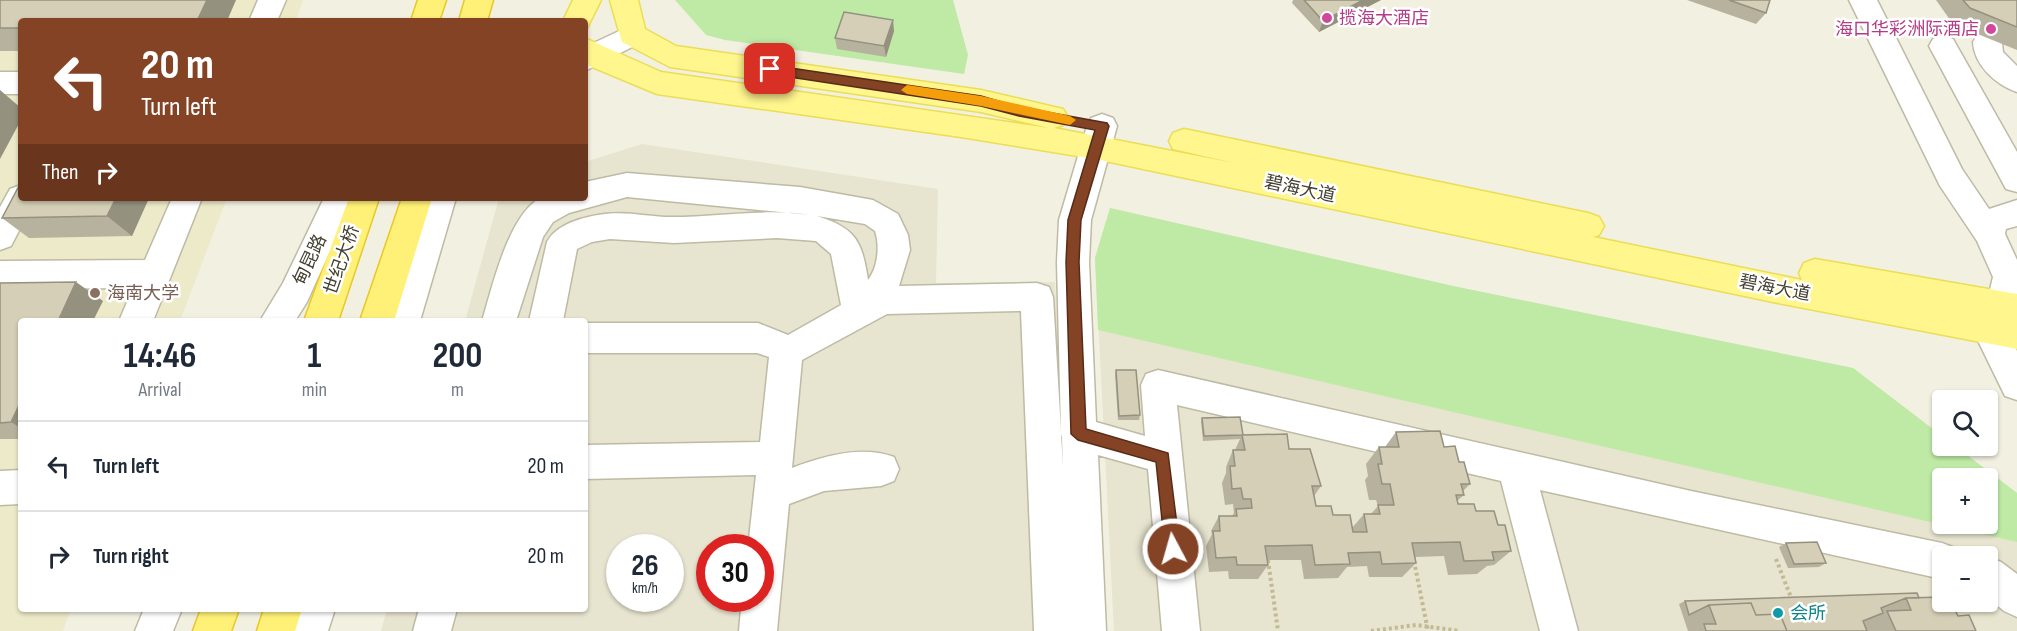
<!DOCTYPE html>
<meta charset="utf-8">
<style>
body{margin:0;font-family:"Sofia Sans Condensed","Noto Sans SC",sans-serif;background:#f6f6f7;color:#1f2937;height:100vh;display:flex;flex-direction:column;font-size:22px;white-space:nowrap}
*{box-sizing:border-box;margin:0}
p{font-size:20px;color:#747a83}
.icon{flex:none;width:33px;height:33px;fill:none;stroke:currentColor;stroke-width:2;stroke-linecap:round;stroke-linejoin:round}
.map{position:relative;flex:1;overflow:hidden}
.details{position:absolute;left:18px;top:318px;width:570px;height:294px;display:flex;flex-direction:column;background:#fff;border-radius:6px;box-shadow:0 2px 4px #0004}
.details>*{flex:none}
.top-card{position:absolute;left:18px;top:18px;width:570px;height:183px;border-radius:6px;box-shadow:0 2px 4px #0004;background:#844324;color:#fff;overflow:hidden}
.fabs{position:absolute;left:1932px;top:390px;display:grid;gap:12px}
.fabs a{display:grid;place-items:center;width:66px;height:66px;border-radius:6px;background:#fff;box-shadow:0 2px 4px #0004;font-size:30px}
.speed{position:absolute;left:606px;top:534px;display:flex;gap:12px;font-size:30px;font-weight:700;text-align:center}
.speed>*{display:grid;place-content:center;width:78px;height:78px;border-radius:50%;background:#fff;box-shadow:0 2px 4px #0004;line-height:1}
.speed small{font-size:15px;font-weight:400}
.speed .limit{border:9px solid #d22;background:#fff;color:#111}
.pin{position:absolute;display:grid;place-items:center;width:51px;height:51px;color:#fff;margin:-26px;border-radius:12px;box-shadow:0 3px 9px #0006}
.me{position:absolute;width:66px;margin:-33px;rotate:354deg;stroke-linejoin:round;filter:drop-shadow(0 0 4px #0008)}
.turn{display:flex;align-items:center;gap:21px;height:126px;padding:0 24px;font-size:27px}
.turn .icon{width:78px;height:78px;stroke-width:2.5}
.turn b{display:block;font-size:42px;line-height:51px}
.then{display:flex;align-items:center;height:57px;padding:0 24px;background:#0003;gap:12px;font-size:22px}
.eta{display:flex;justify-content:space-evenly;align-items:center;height:102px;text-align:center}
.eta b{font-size:36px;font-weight:700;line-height:42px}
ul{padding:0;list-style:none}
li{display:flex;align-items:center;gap:18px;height:90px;padding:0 24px;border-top:2px solid #e0e1e3}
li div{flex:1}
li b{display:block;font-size:22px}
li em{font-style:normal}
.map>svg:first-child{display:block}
</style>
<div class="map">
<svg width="2017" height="631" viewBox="0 0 2017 631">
<rect width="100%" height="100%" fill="#f2f1e1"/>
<path fill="#e7e4cf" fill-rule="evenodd" d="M642 144 938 189 936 283 1055 282 1073 631H381L387 609H585V321H465L499 198H585V162ZM620 548H670V598H620ZM710 548H760V598H710Z
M1110 208 1453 286 1853 368 1942 436V446H1955L2017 493V631H1114L1095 258ZM1942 478H1988V524H1942ZM1942 556H1988V602H1942Z"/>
<path fill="#edeaca" d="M0 0H303L296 21H21V198H227L180 321H21V609H71L63 631H0Z"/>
<path fill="#beeaa6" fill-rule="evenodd" d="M675 0H953L968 55 964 74 725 40 706 35Z
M1110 208 1453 286 1853 368 1942 436V446H1955L2017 493V542L1098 330 1095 258ZM1942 478H1988V524H1942Z"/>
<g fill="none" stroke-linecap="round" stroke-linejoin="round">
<g stroke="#bebaa4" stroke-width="3">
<path id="minor" d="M258 0H286L277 21H249Z
M1849 0H1877L1962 169 1989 209 2017 200V226L2006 229 2005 234 2017 260V309L2014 316 2002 320 1990 316 1986 306 1993 277 1977 241 1940 186Z
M2017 21V41L2002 43 2003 52 2017 66V92C1996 85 1974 65 1973 42 1983 24 1997 22 2017 21Z
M1943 35 1953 39 2017 152V192L2006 189 1929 46 1933 39Z
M0 72H21V94H0Z
M1102 114 1113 118 1117 126 1091 220 1089 262 1096 422 1145 436 1141 385 1146 374 1158 370 1691 491 1942 543 1955 548 1959 556H1942V579L1540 490 1578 631H1540L1501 481 1177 405 1200 631H1162L1148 469 1098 455 1106 631H1034L1021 311 887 314 802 360 792 468C823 456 862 445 894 457L899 469 894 481 881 486 824 491 789 504 777 631H739L742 598H760V548H748L756 475 585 479V445L760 442 769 357 757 353H585V323H758L788 335 841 305 831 254 816 241 777 238 674 243 610 239 592 242 577 249 563 321H529L547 242C556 225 580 218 598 215 623 210 648 217 672 217 719 217 765 208 811 215L627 197 569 213 553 222 543 237 516 321H482C492 288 508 216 540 198H585V182L627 173 800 187 873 200 898 214 908 235 910 250 899 286 1037 283 1049 287 1053 297 1061 432 1057 262 1059 220 1087 126 1091 118ZM817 216 865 224 875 231C880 246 878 267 868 280 862 240 855 228 817 216ZM1061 434 1062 437 1063 467Z
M21 185V198H36L11 246 0 250V207L10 189Z
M172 198H202L153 321H119L133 288 0 289V261L145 260Z
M21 470V504L0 505V471Z
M1988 557 2001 562 2017 574V617L2004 611 1988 598Z
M419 609H457L451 631H413Z"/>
</g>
<g stroke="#bebaa4" stroke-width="3">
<path id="tertiary" d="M632 25 642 28 646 35 642 42 585 71V47Z
M324 198H354L307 302 295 321H260L283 283Z
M426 198H456L420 321H386Z
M1977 292 1989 296 2017 351V400L2005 396 1961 306 1965 296Z
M144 609H182L173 631H135Z
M297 609H335L328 631H290Z"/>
</g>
<g stroke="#ebdd56" stroke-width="3">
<path id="primary" d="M573 0H601L587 28 585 21H563Z
M610 0H638L645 29 676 46 981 90 1063 109 1068 117 1063 125 1054 128 1234 163 1173 149 1169 141 1173 133 1184 129 1588 213 1599 217 1604 226 1599 235 1593 237 1802 280 1799 273 1804 263 1815 259 2017 294V349L1773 302 1096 159 961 137 657 94 585 64V38L661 72 1049 128 981 112 670 67 622 42Z"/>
</g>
<g stroke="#e8c826" stroke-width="3">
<path id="trunk" d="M418 0H446L439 21H411Z
M465 0H493L487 21H459Z
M349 198H379L338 321H304Z
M402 198H432L394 321H360Z
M201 609H239L231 631H193Z
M264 609H302L295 631H257Z"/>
</g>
<path stroke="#c1ba94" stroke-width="4" stroke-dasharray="3 3" stroke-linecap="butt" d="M1776 559 1792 600
M1268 560 1278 631
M1414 561 1428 631
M1371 631 1416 625 1460 631"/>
<use href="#minor" fill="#fff" fill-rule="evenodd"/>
<use href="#tertiary" fill="#fff" fill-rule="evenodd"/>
<use href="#primary" fill="#fff68e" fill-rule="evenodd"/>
<use href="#trunk" fill="#fff077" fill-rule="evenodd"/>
</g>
<path fill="#b6b29d" d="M0 0 21 21V51H0Z
M1293 0H1381L1319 32 1292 3Z
M1687 0H1770L1766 13 1756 24Z
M1936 0H2017V50L1953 24Z
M894 31 886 57 837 49 835 38Z
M21 198H149L132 236 29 238 2 218Z
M0 283 103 301 21 321V439H0Z
M1116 370 1140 415 1139 420H1118L1115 375Z
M1202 418 1243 435 1289 449 1321 486 1314 496 1316 506 1333 515 1352 528 1364 514H1371L1378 506 1376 500H1369L1365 480 1368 476 1366 464 1379 447H1385L1396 432 1444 447 1459 462 1470 484 1463 491 1464 495 1457 501 1458 504 1476 511 1498 525 1511 551 1494 565 1487 566 1477 574 1448 575 1444 556 1415 557 1416 563 1402 577H1369L1367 566 1347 567 1338 578 1304 579 1301 560H1267L1268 565 1258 579H1229L1228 571 1209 572 1206 546 1212 534 1211 531 1219 516H1232L1234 513 1233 504 1225 505 1222 483 1226 473V467L1233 450H1235L1240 439 1203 441 1201 422Z
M1786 543 1826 563 1819 567 1788 568 1779 547Z
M1919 598 1958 616 1976 631H1688L1679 604 1685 601Z"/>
<path fill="#94917f" d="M207 0H236L227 21H197Z
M1363 0H1381L1319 32 1323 21Z
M893 20 894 31 886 57 884 46Z
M0 90 21 108V120L0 159Z
M116 198H149L132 236 107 216Z
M76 282 103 301 93 321H58Z
M21 401V428L11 422Z"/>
<path fill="#d4cfb6" stroke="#94917f" stroke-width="1.5" d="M0 0H207L197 21H21V28H0Z
M1304 0H1363L1323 21Z
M1729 0H1770L1766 13Z
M1963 0H2017V27L1970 8Z
M844 12 893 20 884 46 835 38Z
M21 182V198H116L107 216 2 218Z
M76 282 58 321H21V401L11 422 0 423V283Z
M1116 370H1136L1140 415 1119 416Z
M1240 417 1243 435 1204 436 1202 418Z
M1440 431 1444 447 1455 446 1459 462H1464L1470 484H1461L1464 495H1456L1458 504H1474L1476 511H1494L1498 525H1505L1511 551 1492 552 1494 560 1464 561 1460 542 1412 543 1416 563 1382 564 1380 552 1348 553 1350 564 1315 565 1312 545 1265 546 1268 565H1237L1236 557 1216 558 1213 531H1220L1219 516H1237L1236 509 1252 508 1251 499H1243L1241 488 1232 489 1230 466H1235L1233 450H1245L1242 435 1287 434 1289 449H1310L1321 486H1312L1316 506H1331L1333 515H1350L1353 532H1367L1364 514H1380L1378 505H1394L1390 484H1382L1378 464H1382L1379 447H1399L1396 432Z
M1817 542 1826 563 1794 564 1786 543Z
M1917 593 1919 598H1906L1881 608 1883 613 1863 621 1867 631H1787L1780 614 1756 615 1751 603 1709 605 1689 615 1685 601Z
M1942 597V602H1951L1958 616 1969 615 1976 631H1896L1887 611 1911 610 1906 598Z
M1751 603 1756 615 1780 614 1787 631H1706L1704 624H1716L1709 605Z"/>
<path fill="#844324" stroke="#562c17" stroke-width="1.5" d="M770 65 981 96 1019 107 1107 123 1109 126 1081 220 1079 262 1086 429 1168 453 1180 549 1178 554 1173 556 1167 554 1165 549 1156 462 1078 440 1071 434 1066 262 1068 220 1095 130 1019 116 981 106 770 74 764 69Z"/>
<path fill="#f59e0b" d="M907 85 981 96 1070 116 1076 120 1070 125 981 106 907 94 901 90Z"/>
<g fill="#d1479c" stroke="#fff" stroke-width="2">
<circle cx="1327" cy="18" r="6"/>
<circle cx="1991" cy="29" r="6"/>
</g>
<circle fill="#8d6e63" stroke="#fff" stroke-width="2" cx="95" cy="293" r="6"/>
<circle fill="#0f9aa8" stroke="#fff" stroke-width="2" cx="1778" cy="613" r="6"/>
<g text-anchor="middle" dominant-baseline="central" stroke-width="5" stroke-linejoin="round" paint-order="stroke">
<g font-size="18" fill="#b23c85" stroke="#fff" text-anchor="start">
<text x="1339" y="18">揽海大酒店</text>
<text x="1979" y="29" text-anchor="end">海口华彩洲际酒店</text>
</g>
<g font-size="18" fill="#444032" stroke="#fff">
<text transform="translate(1300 189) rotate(12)">碧海大道</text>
<text transform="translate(310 260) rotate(-65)">甸昆路</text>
<text transform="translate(342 260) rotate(-71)">世纪大桥</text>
<text transform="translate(1775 288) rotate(11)">碧海大道</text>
</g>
<g font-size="18" fill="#785e54" stroke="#fff" text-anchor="start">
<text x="107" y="293">海南大学</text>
</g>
<g font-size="18" fill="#0d838f" stroke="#fff" text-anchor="start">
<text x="1790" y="613">会所</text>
</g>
</g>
</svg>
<div class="fabs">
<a><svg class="icon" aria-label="search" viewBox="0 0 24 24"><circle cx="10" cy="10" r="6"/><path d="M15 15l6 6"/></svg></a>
<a>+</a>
<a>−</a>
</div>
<div class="speed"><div>26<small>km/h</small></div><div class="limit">30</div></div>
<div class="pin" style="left:770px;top:69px;background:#d93025"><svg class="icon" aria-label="arrive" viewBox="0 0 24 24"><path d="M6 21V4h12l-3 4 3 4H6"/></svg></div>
<svg class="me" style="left:1173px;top:549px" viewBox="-20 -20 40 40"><circle r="17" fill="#844324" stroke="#fff" stroke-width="3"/><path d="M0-11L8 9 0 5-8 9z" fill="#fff"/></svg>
<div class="top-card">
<div class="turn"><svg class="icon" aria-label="left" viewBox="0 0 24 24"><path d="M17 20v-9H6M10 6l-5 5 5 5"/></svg><div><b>20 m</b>Turn left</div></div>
<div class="then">Then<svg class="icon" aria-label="right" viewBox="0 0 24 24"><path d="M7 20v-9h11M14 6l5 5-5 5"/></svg></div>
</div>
<section class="details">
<div class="eta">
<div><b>14:46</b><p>Arrival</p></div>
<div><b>1</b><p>min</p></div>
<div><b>200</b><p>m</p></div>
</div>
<ul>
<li><svg class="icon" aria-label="left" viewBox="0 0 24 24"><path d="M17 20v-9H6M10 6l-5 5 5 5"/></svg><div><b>Turn left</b></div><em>20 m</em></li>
<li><svg class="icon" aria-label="right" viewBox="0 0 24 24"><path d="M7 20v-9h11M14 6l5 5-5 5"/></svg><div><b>Turn right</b></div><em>20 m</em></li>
</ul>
</section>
</div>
